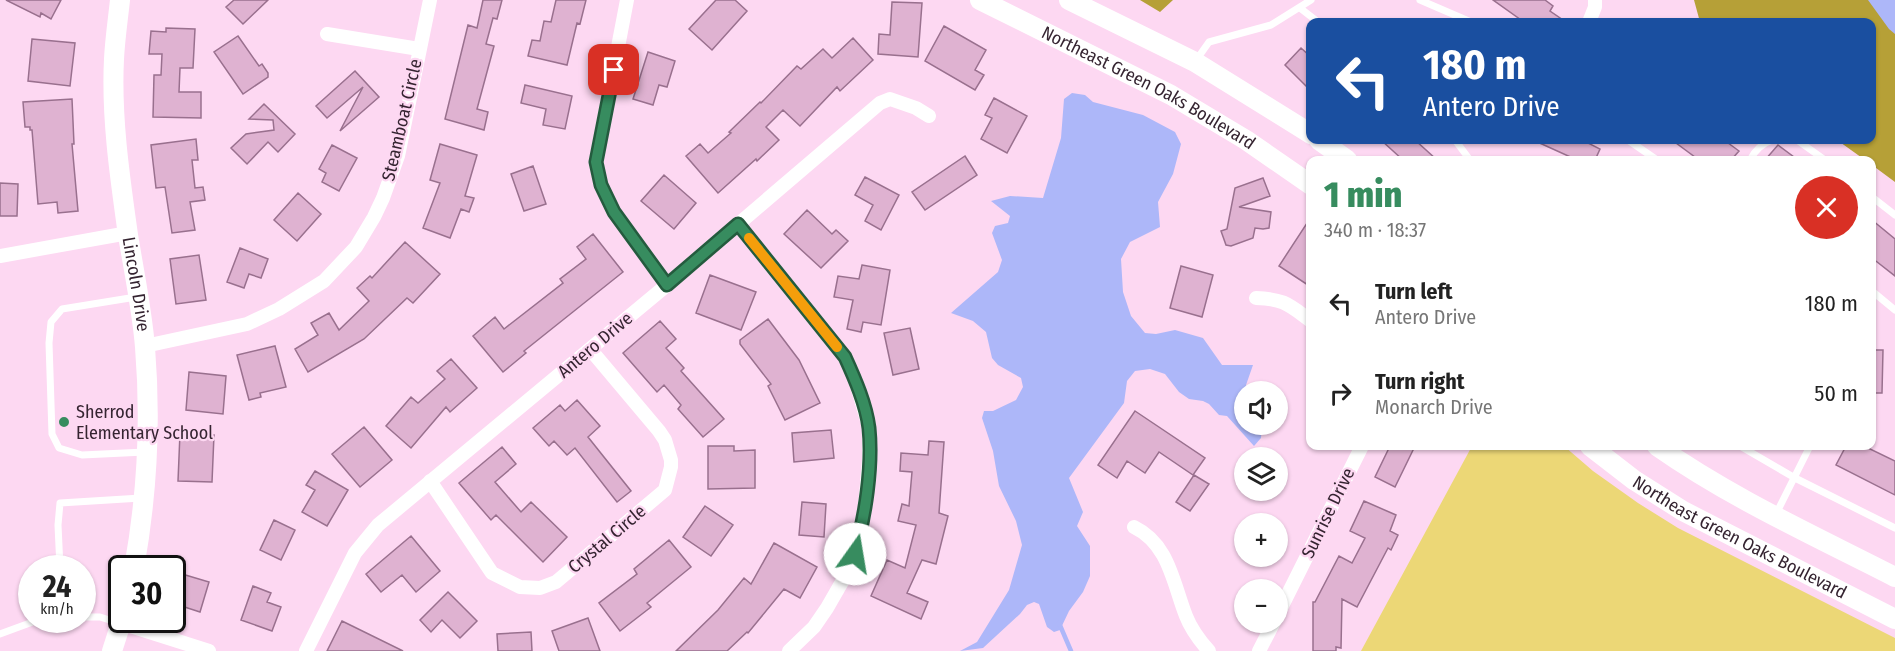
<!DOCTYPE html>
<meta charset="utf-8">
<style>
body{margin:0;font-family:"Fira Sans Condensed",sans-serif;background:#f6f6f6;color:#222;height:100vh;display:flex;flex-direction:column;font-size:22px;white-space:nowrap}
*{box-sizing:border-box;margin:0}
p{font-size:20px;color:#767676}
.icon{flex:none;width:33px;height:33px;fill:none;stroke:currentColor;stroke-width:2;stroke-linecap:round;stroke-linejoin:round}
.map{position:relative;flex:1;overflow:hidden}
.panel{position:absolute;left:1306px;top:156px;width:570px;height:294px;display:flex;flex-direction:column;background:#fff;border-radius:12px;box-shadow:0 2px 4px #0004}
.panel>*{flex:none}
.guide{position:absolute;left:1306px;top:18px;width:570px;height:126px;border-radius:12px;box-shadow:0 2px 4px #0004;background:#1a4fa0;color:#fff;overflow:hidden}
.controls{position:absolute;left:1234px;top:381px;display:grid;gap:12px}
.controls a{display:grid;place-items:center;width:54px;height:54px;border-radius:50%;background:#fff;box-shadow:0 2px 4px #0004;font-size:30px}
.speed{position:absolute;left:18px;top:555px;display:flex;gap:12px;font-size:30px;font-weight:700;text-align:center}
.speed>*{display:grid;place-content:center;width:78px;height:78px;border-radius:50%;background:#fff;box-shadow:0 2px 4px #0004;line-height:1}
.speed small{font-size:15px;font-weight:400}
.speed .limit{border:3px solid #111;border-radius:9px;background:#fff;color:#111}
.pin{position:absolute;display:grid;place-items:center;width:51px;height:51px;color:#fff;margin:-26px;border-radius:12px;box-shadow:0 3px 9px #0006}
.me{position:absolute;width:66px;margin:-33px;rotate:13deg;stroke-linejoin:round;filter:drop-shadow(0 0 4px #0008)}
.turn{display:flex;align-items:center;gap:21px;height:126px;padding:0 18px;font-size:27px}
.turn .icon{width:78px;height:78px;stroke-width:2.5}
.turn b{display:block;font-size:42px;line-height:51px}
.round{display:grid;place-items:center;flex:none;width:63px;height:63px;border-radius:32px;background:#f6f6f6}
.headline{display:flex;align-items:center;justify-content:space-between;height:102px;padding:0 18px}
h1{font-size:36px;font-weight:800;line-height:45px;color:#378c5f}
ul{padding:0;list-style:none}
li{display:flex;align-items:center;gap:18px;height:90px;padding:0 18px}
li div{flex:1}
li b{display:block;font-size:22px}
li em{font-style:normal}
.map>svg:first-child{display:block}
</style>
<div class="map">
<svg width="1895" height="651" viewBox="0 0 1895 651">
<rect width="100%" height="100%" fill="#fdd8f2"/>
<path fill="#ecd776" d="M1472 446H1564L1593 471 1638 503 1678 528 1895 638V651H1361Z"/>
<path fill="#b6a037" d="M1140 0H1173L1160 12Z
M1694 0H1895V182L1872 165V160H1865L1837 140H1872V22H1700Z"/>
<path fill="#adb7f9" d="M1868 0H1895V34L1889 29Z
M1072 93 1085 95 1093 102 1143 115 1175 132 1181 144 1173 174 1158 202 1160 227 1130 242 1121 259 1123 292 1131 316 1145 333 1156 334 1175 330 1203 338 1222 365H1253L1246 385 1249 391 1245 392V424L1262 425 1261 438 1254 446 1227 416 1219 415 1209 404 1203 401 1189 399 1179 392 1165 374 1150 369 1135 371 1127 381 1124 403 1069 478 1083 512 1077 526 1090 546V576L1083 592 1069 611 1060 630 1054 632 1047 627 1039 604 1034 602 1027 605 1020 614 983 648 960 651 977 642 1009 590 1022 545 1016 521 999 486 993 451 982 418 984 411H993L1016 400 1023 387 1021 378 998 365 992 358 986 332 973 321 951 313 998 272 1002 260 992 233 995 226 1008 223 1010 216 991 201 1010 196 1043 198 1061 138 1064 99Z"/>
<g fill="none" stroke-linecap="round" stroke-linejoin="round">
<path stroke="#adb7f9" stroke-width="4.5" d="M1059 623 1071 651"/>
</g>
<path fill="#dfb2d1" stroke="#99708e" stroke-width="1.5" d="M6 0H61L51 19 41 13 40 17Z
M234 0H268L243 24 226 7Z
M483 0H502L497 19 493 18 486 44 494 46 477 109 488 112 484 130 445 119 468 25 477 28Z
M556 0H586L580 24 577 23 567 65 528 56 532 40 540 41 544 21 551 22Z
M716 0H735L747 11 712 50 689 29Z
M1493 0H1545L1553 6 1550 11 1566 22H1524Z
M892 2 922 3 918 57 878 54 879 34 890 35Z
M944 26 986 50 975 70 984 75 975 90 925 61Z
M166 28 195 29 193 68H180L179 92H201V118L153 117 154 75H161L162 54H149L151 31 166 32Z
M238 36 259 66 262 64 268 73V77L243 94 214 52Z
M853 38 873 60 840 91 837 87 800 126 783 110 766 127 779 140 757 161 756 159 718 193 686 156 700 144 708 153 731 133 729 132 760 102 761 103 797 66 801 69 823 49 832 58Z
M32 39 75 43 70 86 28 81Z
M1301 48 1311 57V91L1285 65Z
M648 52 675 61 667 87 659 85 653 105 633 99Z
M355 71 379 97 340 131 363 87 327 118 316 106Z
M525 85 572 96 565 129 543 125 546 109 521 103Z
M994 98 1027 116 1007 153 981 139 992 118 985 115Z
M72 99 74 144H72L78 211 58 213 57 202 38 204 32 130H30V127H25L23 102Z
M264 104 295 134 278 152 268 142 247 164 231 148 246 134 274 130 273 120 249 119Z
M196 139 198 160H192L195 188 203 187 205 200 190 202 195 230 172 233 165 187 156 188 151 145Z
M1381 140H1415L1437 160H1403Z
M1533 140H1590L1588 143 1600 149 1595 160H1577Z
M1672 140H1724L1739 151 1731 160H1699Z
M440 144 477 155 465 196 474 198 469 212 461 209 450 238 423 228 440 183 430 180Z
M332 145 357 158 339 191 322 182 326 173 319 169Z
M1778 145 1798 160H1765Z
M965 156 977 175 925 210 912 192Z
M533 166 546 204 524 211 511 174Z
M664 175 696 203 674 229 641 201Z
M865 177 899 195 881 230 865 221 873 205 855 195Z
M1263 178 1270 196 1239 207 1271 212 1269 228 1263 229 1255 228 1253 238 1231 246 1226 245 1221 231 1227 229 1235 188Z
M0 183 18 184 17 216H0Z
M298 193 321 214 297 241 274 220Z
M807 210 832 234 836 230 848 241 821 268 784 234Z
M1311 217V287L1279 266Z
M1872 220 1895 239V276L1872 258Z
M593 234 623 272 524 351 526 353 503 372 473 336 495 317 504 329 563 283 560 279 586 259 577 247Z
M405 242 440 274 413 303 407 298 364 339 308 372 295 349 318 335 311 323 329 313 339 330 369 301 357 288 370 276 372 278Z
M240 248 268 259 261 278 249 274 244 288 227 282Z
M199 255 206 300 176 304 170 259Z
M862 265 890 270 881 325 863 322 861 332 847 329 853 300 834 297 838 276 859 279Z
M1181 266 1213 275 1202 317 1170 308Z
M710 275 756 292 741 330 696 313Z
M768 319 799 360 820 403 785 420 768 386 771 384 740 344V340Z
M660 321 676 339 666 348 684 368 681 371 724 419 703 437 678 409 681 405 664 385 657 392 623 353Z
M910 328 919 369 893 375 884 333Z
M275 346 286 387 260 393 261 397 249 400 237 355Z
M1872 350H1883L1882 393H1872Z
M451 359 477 388 450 412 446 407 411 448 386 426 411 397 418 403 445 379 437 371Z
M189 372 226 376 223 414 186 410Z
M577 400 600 426 588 437 631 491 617 502 575 448 567 455 554 441 549 446 533 428 560 405 565 411Z
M1135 411 1205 458 1193 475 1159 452 1145 473 1127 461 1117 478 1098 465Z
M364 427 392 460 360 487 332 454Z
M831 430 834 458 794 462 792 433Z
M180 433 214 435 212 482 178 481Z
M929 441 944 442 939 513 948 516 936 564 922 560 907 593 928 602 921 619 871 596 887 560 905 568 916 525 898 521 902 504 909 506 912 472 900 471 901 453 928 455Z
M708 446H734V451L755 450V488L708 489Z
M1390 446H1415L1395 487 1375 477Z
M1846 446H1864L1895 461V495L1836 465Z
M502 447 516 464 495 482 521 512 531 502 567 537 543 562 496 515 491 520 459 483Z
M315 471 348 490 327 526 302 512 315 490 306 485Z
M1194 475 1209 484 1190 511 1176 502Z
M1364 501 1396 515 1390 531 1398 535 1391 550 1388 548 1357 607 1342 599 1341 648 1336 647V651H1313V602H1315L1339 556 1352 563 1365 538 1350 531Z
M802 502 826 504 824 537 799 535Z
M705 506 733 525 711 556 683 537Z
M274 520 295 530 281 560 260 550Z
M411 536 440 571 416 592 402 575 381 592 366 574Z
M669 540 691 567 647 603 651 607 620 631 599 603 637 574 634 569Z
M774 543 817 567 800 598 784 589 748 633 747 632 727 651H676L718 610 744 578 751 584Z
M172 571 209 582 200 612 172 603Z
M253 586 271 593 267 602 281 607 272 631 241 620Z
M448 592 477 621 460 638 442 620 431 632 420 620Z
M588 618 600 651H559L552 631Z
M342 621 403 651H327Z
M531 632 532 651H498L497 634Z"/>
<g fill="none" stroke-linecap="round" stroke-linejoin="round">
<path stroke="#fff" stroke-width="7" d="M1420 0 1471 22
M1300 8 1318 22
M1197 59 1209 42 1271 25 1311 0
M1455 140 1470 160
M1628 140 1657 160
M1797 140 1825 160
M1750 160C1755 150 1761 144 1772 140
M1872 197 1895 215
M1872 291 1895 310
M136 297 62 309 51 322 49 343 52 434 59 448 82 455 145 452
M1740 446 1795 478 1895 528
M1776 514 1810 446
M60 568 58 525 60 503 141 498
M82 617H100L119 623
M0 634 38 620"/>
<path stroke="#fff" stroke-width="14" d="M627 0 596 162 601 185 614 212 667 285
M1589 22 1595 7V0
M327 34 419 49
M738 224 845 357 856 382 869 427V460L865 507 859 539 850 568 827 608 814 627 789 651
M0 256 128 233
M1256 298C1285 299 1289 305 1311 321
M145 346 247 324 279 309 324 281 356 247 374 217 383 198 398 156 430 0
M430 481 492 573 520 587 540 588 556 582 665 490 671 467V460L665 440 659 431 590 349
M1134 527C1169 544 1173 583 1186 616 1191 629 1200 641 1209 651
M1278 614 1362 446
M121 623 209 651
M306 651 355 553 378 525 667 285 880 103 890 99 916 108 929 116
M1259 651 1274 622"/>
<g stroke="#fff" stroke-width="20">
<path id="s1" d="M120 0C118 19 115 39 114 59 111 117 120 178 128 235 134 272 142 310 145 347 151 421 147 496 134 568"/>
<path id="s2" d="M980 0 1171 95 1246 140 1311 185"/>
<path d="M1069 0 1195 62 1311 134"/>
<path d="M1319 140 1347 160"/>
<path id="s3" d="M1590 446 1634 480 1683 511 1895 619"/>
<path d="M1657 446C1731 498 1815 536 1895 577"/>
<path d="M112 651 122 620"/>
</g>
</g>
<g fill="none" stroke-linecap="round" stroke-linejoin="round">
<g stroke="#245b3e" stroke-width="15">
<path id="route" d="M614 70 596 162 601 185 614 212 667 285 738 224 845 357C855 379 866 404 869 428 873 467 865 516 855 554"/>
</g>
<use href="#route" stroke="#378c5f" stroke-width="10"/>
<path stroke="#f59e0b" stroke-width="10" d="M749 238 837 347"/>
</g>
<circle fill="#378c5f" stroke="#fdd8f2" stroke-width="2" cx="64" cy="422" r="6"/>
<g text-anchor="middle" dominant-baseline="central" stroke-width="4.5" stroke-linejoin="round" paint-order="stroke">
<g font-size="18" fill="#352431" stroke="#fdd8f2">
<text stroke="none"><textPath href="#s2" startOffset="190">Northeast Green Oaks Boulevard</textPath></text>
<text transform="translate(402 120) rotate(-77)">Steamboat Circle</text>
<text stroke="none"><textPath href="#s1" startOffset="286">Lincoln Drive</textPath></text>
<text transform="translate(595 345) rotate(-40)">Antero Drive</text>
<text transform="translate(1328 513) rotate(-64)">Sunrise Drive</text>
<text stroke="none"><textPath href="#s3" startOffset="176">Northeast Green Oaks Boulevard</textPath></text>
<text transform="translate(607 539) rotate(-40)">Crystal Circle</text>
</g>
<g font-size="18" fill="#352431" stroke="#fdd8f2" text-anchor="start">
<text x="76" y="412">Sherrod<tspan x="76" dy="21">Elementary School</tspan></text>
</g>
</g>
</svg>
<div class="controls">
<a><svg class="icon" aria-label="sound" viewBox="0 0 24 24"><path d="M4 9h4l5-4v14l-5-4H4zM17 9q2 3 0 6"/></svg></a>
<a><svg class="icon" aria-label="layers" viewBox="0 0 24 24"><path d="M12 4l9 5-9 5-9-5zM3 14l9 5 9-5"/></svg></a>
<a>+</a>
<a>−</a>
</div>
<div class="speed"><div>24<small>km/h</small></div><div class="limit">30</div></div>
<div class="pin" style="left:614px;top:70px;background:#d93025"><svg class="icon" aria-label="arrive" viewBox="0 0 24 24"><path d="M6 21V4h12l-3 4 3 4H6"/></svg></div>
<svg class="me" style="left:855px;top:554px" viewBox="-20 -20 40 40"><circle r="19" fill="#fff"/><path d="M0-13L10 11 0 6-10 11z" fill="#378c5f"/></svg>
<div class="guide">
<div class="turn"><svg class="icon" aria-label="left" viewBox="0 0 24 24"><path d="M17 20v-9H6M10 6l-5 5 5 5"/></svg><div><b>180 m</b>Antero Drive</div></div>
</div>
<section class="panel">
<div class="headline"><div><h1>1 min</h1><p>340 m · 18:37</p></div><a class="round" style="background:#d93025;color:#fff"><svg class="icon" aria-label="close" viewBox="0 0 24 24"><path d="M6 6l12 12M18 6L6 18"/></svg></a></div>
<ul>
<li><svg class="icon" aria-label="left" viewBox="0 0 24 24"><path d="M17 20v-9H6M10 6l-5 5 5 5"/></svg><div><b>Turn left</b><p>Antero Drive</p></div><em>180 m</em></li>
<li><svg class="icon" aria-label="right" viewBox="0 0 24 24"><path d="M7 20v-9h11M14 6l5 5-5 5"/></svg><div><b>Turn right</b><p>Monarch Drive</p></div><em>50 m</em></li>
</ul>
</section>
</div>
